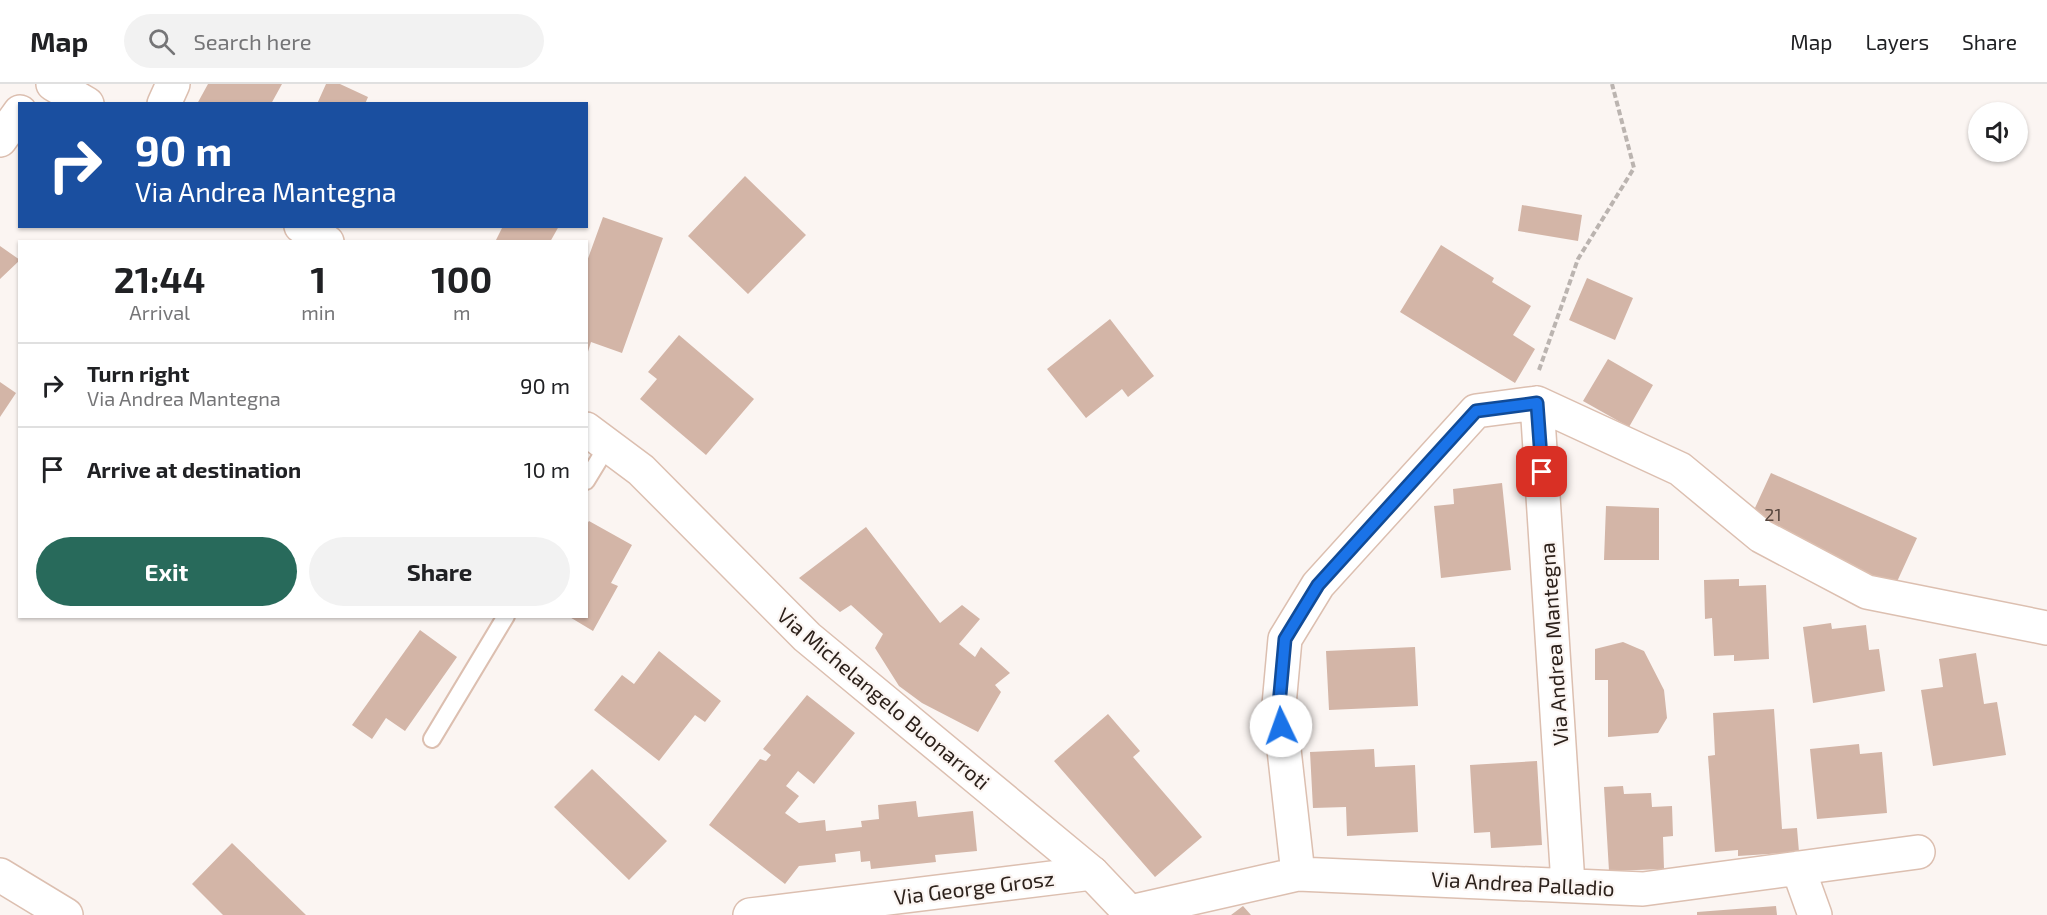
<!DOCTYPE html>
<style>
body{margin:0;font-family:"Exo 2",sans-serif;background:#f2f2f2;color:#202124;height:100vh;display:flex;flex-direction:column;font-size:22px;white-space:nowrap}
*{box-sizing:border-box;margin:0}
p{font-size:20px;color:#757577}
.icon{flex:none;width:33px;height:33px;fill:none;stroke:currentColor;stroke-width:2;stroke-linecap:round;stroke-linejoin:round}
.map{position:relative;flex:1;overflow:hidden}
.drawer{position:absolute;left:18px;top:156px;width:570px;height:378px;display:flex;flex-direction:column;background:#fff;border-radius:0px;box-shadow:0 2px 4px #0004}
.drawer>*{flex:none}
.hud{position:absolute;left:18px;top:18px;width:570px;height:126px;border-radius:0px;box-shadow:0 2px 4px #0004;background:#1a4fa0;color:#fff;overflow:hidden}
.controls{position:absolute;left:1968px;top:18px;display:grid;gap:12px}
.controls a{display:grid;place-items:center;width:60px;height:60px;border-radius:50%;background:#fff;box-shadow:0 2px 4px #0004;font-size:30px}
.pin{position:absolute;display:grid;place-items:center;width:51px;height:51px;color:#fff;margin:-26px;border-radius:12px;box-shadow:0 3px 9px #0006}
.me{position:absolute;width:66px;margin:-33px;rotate:357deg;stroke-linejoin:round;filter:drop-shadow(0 0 4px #0008)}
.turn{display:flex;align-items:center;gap:21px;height:126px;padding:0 18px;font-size:27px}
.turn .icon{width:78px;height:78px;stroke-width:2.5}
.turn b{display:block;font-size:42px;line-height:51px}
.eta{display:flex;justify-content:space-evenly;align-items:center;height:102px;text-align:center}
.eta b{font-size:36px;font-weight:700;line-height:42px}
.button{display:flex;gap:12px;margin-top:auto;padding:12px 18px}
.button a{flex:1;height:69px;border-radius:36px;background:#286a5b;color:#fff;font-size:24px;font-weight:700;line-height:69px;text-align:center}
.button a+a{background:#f2f2f2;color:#202124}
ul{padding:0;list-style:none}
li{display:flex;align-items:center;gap:18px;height:84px;padding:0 18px;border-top:2px solid #e0e0e0}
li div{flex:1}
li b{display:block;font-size:22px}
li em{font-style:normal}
header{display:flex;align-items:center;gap:36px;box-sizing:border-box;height:84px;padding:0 30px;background:#fff;border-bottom:2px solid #e0e0e0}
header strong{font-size:28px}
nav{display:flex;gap:33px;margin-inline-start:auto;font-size:21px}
.search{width:420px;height:54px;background:#f2f2f2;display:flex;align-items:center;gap:15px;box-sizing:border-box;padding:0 21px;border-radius:33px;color:#757577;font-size:22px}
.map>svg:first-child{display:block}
</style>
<header>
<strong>Map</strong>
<div class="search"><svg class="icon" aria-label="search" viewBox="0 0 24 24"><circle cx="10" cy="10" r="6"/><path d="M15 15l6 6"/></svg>Search here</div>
<nav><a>Map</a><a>Layers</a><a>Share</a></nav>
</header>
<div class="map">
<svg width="2047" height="831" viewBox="0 0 2047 831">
<rect width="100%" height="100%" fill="#fbf5f2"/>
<path fill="#d3b5a7" d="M208 0H282L271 20H197Z
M326 0H340L368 13 365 20H317Z
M745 92 806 151 748 210 688 152Z
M1522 121 1582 131 1578 157 1518 147Z
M603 133 663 154 622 269 591 258 587 271 586 180Z
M503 142H559L550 158H495Z
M1441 161 1494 194 1492 198 1531 222 1513 251 1535 265 1515 299 1400 228Z
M0 162 20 176 0 195Z
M1587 194 1633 214 1615 256 1569 236Z
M1110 235 1154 292 1128 313 1122 305 1086 334 1047 285Z
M679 251 754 315 706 371 640 315 657 295 648 288Z
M1608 275 1653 301 1629 343 1583 317Z
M0 298 16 309 0 333Z
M1771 389 1917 454 1895 502 1749 437Z
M1502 399 1511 486 1441 494 1434 422 1454 420 1453 405Z
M1606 422 1659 424V476H1604Z
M589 437 632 461 611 499 618 502 593 547 568 532H586V441Z
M866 443 940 539 962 521 980 535 959 560 975 573 981 563 1010 589 995 601 1001 608 978 648 922 619 899 602 875 564 883 550 851 521 840 528 799 494Z
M1739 495V502L1766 501 1769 575 1734 577V571L1714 572 1712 534 1705 535 1704 496Z
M1831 539 1832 545 1866 541 1869 566 1879 565 1885 607 1813 619 1803 543Z
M420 546 457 573 405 647 386 634 372 655 352 641Z
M1623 558 1644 567 1664 606 1667 634 1658 649 1608 653V596H1595V565Z
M1415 563 1418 622 1329 626 1326 567Z
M659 567 721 617 705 638 695 631 659 677 594 626 622 591 634 600Z
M1976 569 1984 620 1997 618 2006 671 1933 682 1921 606 1943 603 1939 575Z
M807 611 855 649 814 700 798 687 786 702 799 712 785 729 799 739 825 736 826 747 862 743 861 737 879 735 878 721 916 717 918 733 973 727 977 767 935 771 936 778 871 785 870 777 861 778 860 767 835 770 836 778 799 782 785 800 709 741 760 675 766 677 771 671 763 665Z
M1774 625 1782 745 1797 744 1799 768 1738 772V766L1715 768 1708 672 1715 671 1713 629Z
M1108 630 1140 667 1133 673 1202 753 1155 793 1054 677Z
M1859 660 1860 670 1882 668 1887 729 1817 735 1810 665Z
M1374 665 1375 683 1415 681 1418 748 1347 752 1346 723 1313 724 1310 668Z
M1537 677 1542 761 1491 764 1490 748 1474 749 1470 681Z
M592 685 667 757 629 796 554 723Z
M1623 702 1624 710 1651 709 1652 723 1672 722 1673 752 1663 753 1664 785 1609 787 1604 703Z
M232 759 306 831H223L192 800Z
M1243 822 1251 831H1231Z
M1776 822 1777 831H1697V828Z"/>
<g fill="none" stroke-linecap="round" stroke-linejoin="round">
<g stroke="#dcbfb0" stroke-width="20">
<path id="service" d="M586 397 608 361
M432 655 506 532"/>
</g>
<g stroke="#dcbfb0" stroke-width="36">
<path id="minor" d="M164 20 173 0
M0 56 20 28
M1537 319 1568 800
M1798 784 1815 831
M1298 790 1279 621 1285 555 1318 501 1476 327 1537 319 1680 385 1761 452 1867 508 2047 544
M0 791 66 831
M1130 828 1298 790 1643 805 1918 768
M750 831 1092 789"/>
</g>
<g stroke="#dcbfb0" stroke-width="36">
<path id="tertiary" d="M53 0 87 20
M301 142 327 158
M586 345 641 386 807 553 1092 789 1132 831"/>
</g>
<path stroke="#bbb4b0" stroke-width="4" stroke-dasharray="6 3" stroke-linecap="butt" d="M1539 286 1578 175 1634 84 1612 0"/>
<use href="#service" stroke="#fff" stroke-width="16"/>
<use href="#minor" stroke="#fff" stroke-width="33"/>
<use href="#tertiary" stroke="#fff" stroke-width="33"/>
</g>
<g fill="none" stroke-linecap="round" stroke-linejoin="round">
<g stroke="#114b97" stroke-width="15">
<path id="route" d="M1281 642 1279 621 1285 555 1318 501 1476 327 1537 319 1542 388"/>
</g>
<use href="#route" stroke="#1a73e8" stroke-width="10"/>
</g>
<g text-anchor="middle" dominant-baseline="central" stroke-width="4.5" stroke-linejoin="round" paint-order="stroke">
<g font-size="18" fill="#56463e">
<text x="1773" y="430">21</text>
</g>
<g font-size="21" fill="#2c211b" stroke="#fbf5f2">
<text transform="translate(1553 560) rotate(-94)">Via Andrea Mantegna</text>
<text transform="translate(884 614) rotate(40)">Via Michelangelo Buonarroti</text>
<text transform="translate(1523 799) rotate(3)">Via Andrea Palladio</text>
<text transform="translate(974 803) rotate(-7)">Via George Grosz</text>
</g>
</g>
</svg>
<div class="controls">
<a><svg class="icon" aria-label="sound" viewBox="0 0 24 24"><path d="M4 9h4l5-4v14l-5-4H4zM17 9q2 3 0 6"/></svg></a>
</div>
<div class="pin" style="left:1542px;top:388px;background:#d93025"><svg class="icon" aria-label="arrive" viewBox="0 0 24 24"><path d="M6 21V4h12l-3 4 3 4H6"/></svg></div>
<svg class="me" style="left:1281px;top:642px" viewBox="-20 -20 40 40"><circle r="19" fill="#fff"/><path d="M0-13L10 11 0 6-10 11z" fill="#1a73e8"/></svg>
<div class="hud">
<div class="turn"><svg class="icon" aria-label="right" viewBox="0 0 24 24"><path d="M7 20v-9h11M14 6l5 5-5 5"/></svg><div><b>90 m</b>Via Andrea Mantegna</div></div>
</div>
<section class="drawer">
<div class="eta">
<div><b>21:44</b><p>Arrival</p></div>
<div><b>1</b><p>min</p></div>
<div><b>100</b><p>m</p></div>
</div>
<ul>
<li><svg class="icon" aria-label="right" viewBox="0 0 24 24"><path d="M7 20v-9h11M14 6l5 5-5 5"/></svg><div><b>Turn right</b><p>Via Andrea Mantegna</p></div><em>90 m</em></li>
<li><svg class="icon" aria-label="arrive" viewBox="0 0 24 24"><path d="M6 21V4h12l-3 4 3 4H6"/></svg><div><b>Arrive at destination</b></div><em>10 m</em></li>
</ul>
<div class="button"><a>Exit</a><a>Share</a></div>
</section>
</div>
